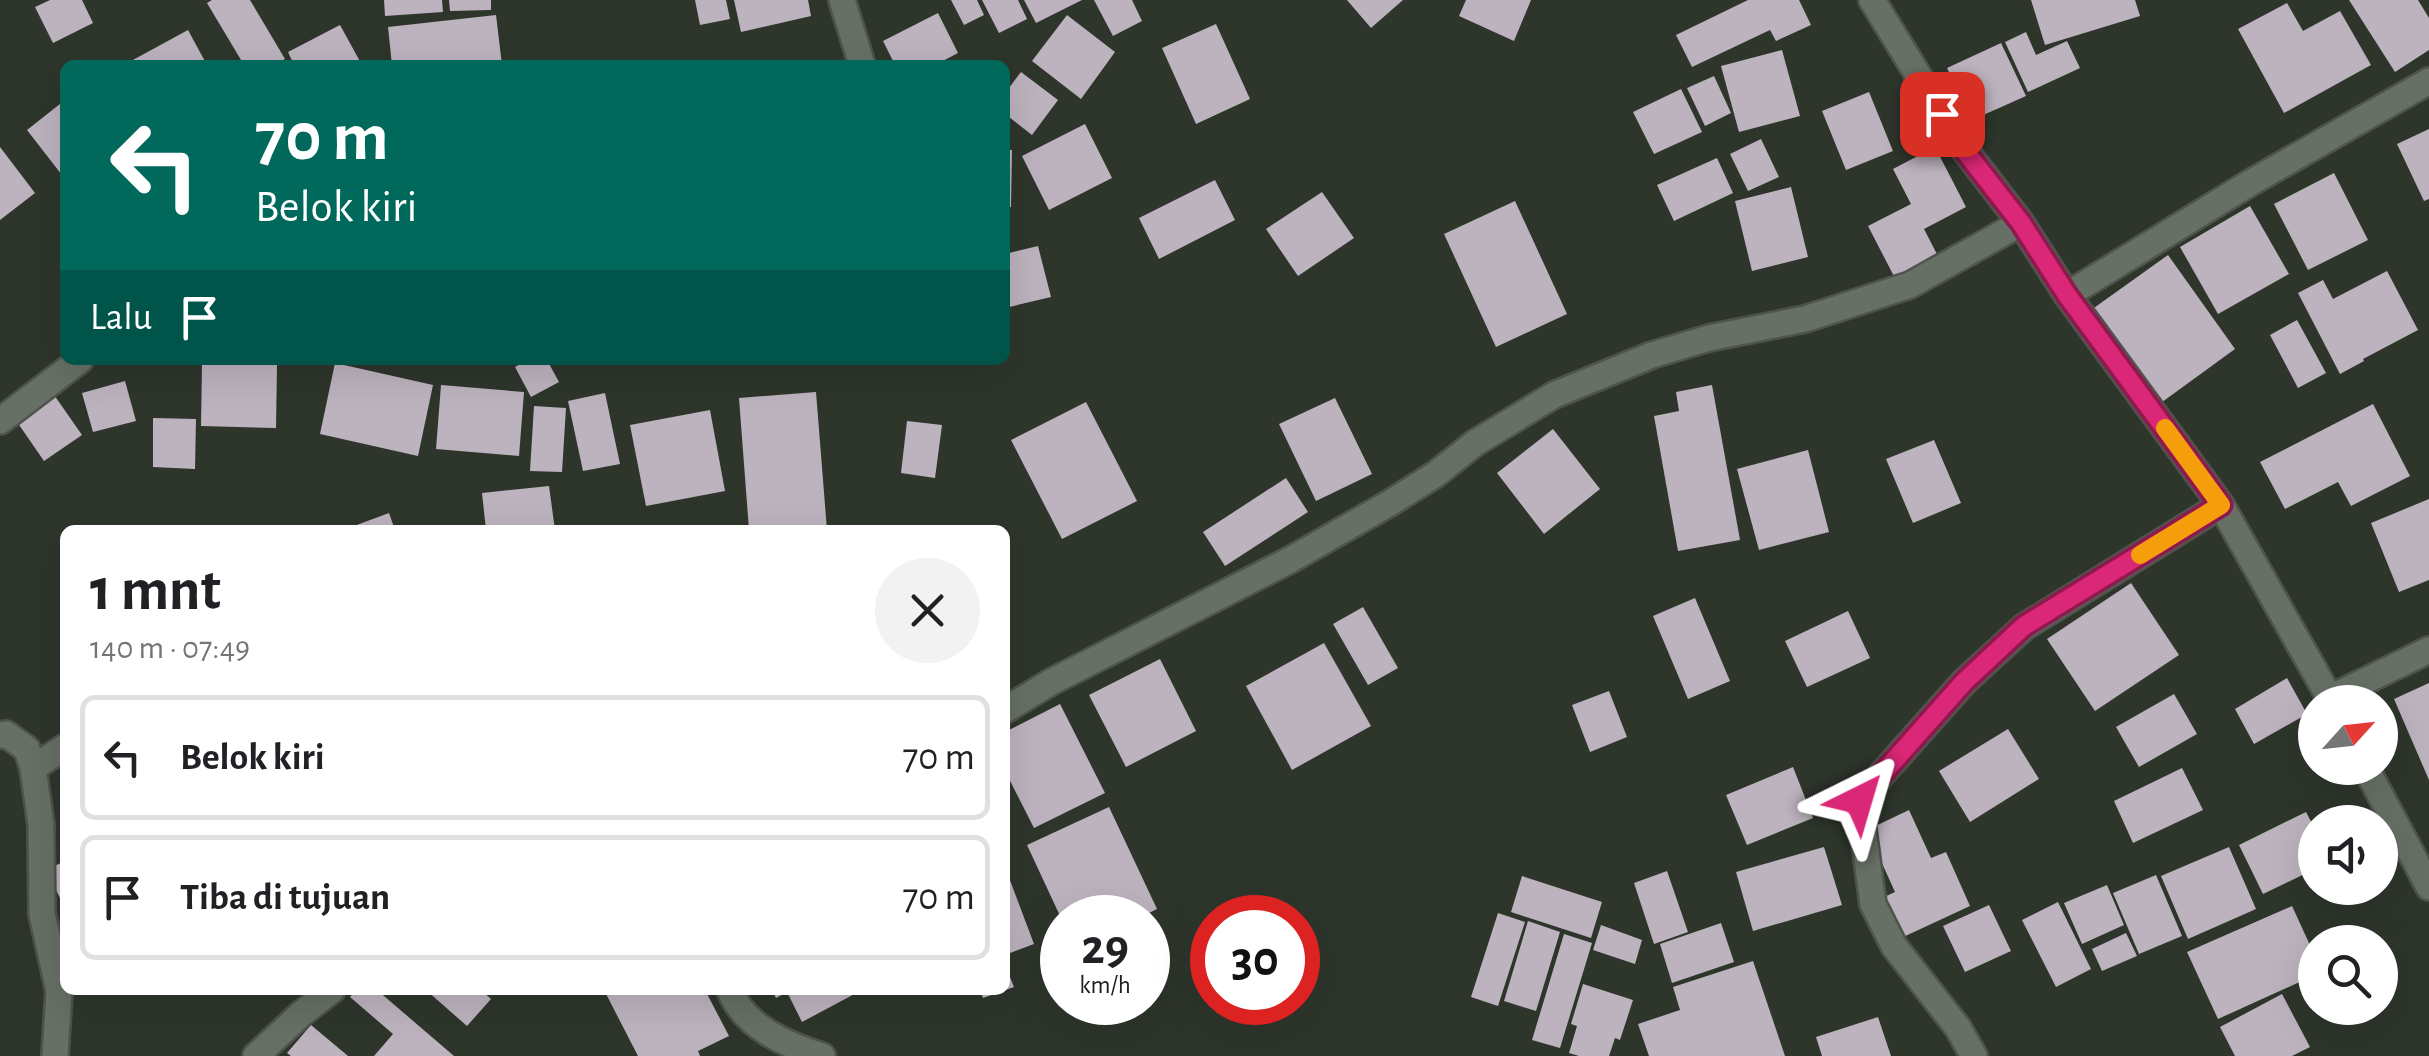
<!DOCTYPE html>
<html lang="id">
<meta charset="utf-8">
<style>
body{margin:0;font-family:"Alegreya Sans",sans-serif;background:#f2f2f2;color:#202124;height:100vh;display:flex;flex-direction:column;font-size:38px;white-space:nowrap}
*{box-sizing:border-box;margin:0}
p{font-size:32px;color:#757577}
.icon{flex:none;width:55px;height:55px;fill:none;stroke:currentColor;stroke-width:2;stroke-linecap:round;stroke-linejoin:round}
.map{position:relative;flex:1;overflow:hidden}
.side{position:absolute;left:60px;top:525px;width:950px;height:470px;display:flex;flex-direction:column;background:#fff;border-radius:15px;box-shadow:0 10px 40px #0002}
.side>*{flex:none}
.hud{position:absolute;left:60px;top:60px;width:950px;height:305px;border-radius:15px;box-shadow:0 10px 40px #0002;background:#00695c;color:#fff;overflow:hidden}
.needle{width:65px;rotate:63deg}
.tools{position:absolute;left:2298px;top:685px;display:grid;gap:20px}
.tools a{display:grid;place-items:center;width:100px;height:100px;border-radius:50%;background:#fff;box-shadow:0 10px 40px #0002;font-size:50px}
.speed{position:absolute;left:1040px;top:895px;display:flex;gap:20px;font-size:50px;font-weight:700;text-align:center}
.speed>*{display:grid;place-content:center;width:130px;height:130px;border-radius:50%;background:#fff;box-shadow:0 10px 40px #0002;line-height:1}
.speed small{font-size:25px;font-weight:400}
.speed .limit{border:15px solid #d22;background:#fff;color:#111}
.pin{position:absolute;display:grid;place-items:center;width:85px;height:85px;color:#fff;margin:-42px;border-radius:20px;box-shadow:0 5px 15px #0006}
.me{position:absolute;width:110px;margin:-55px;rotate:40deg;stroke-linejoin:round;filter:drop-shadow(0 0 8px #0008)}
.turn{display:flex;align-items:center;gap:35px;height:210px;padding:0 30px;font-size:45px}
.turn .icon{width:130px;height:130px;stroke-width:2.5}
.turn b{display:block;font-size:70px;line-height:85px}
.then{display:flex;align-items:center;height:95px;padding:0 30px;background:#0003;gap:20px;font-size:38px}
.round{display:grid;place-items:center;flex:none;width:105px;height:105px;border-radius:52px;background:#f2f2f2}
.summary{display:flex;align-items:center;justify-content:space-between;height:170px;padding:0 30px}
h1{font-size:60px;font-weight:700;line-height:75px}
ul{padding:0;list-style:none}
li{display:flex;align-items:center;gap:30px;height:125px;margin:0 20px 15px;padding:0 10px;border:5px solid #e0e0e0;border-radius:15px}
li div{flex:1}
li b{display:block;font-size:38px}
li em{font-style:normal}
.map>svg:first-child{display:block}
</style>
<div class="map">
<svg width="2429" height="1056" viewBox="0 0 2429 1056">
<rect width="100%" height="100%" fill="#2e362c"/>
<path fill="#bdb3bf" d="M50 0H82L93 23 53 43 35 7Z
M212 0H250L285 59 274 65H244L207 3Z
M384 0H442L443 12 385 16Z
M449 0H491V10L450 11Z
M695 0H726L730 19 700 25Z
M734 0H808L811 16 741 32Z
M951 0H977L984 15 964 25Z
M982 0H1018L1027 19 999 33Z
M1024 0H1082L1036 23Z
M1094 0H1132L1142 21 1113 36Z
M1347 0H1403L1371 28Z
M1466 0H1531L1514 41 1459 16Z
M1748 0H1799L1811 25 1776 41 1770 30 1692 67 1676 35Z
M2031 0H2135L2140 16 2045 45Z
M2349 0H2418L2429 18V50L2395 72Z
M2287 3 2303 31 2340 11 2371 65 2284 113 2238 29Z
M938 13 958 53 935 65H895L883 41Z
M496 15 502 65H392L388 27Z
M1067 15 1115 52 1081 99 1032 61Z
M1216 24 1250 99 1196 124 1162 48Z
M340 25 362 65H294L288 52Z
M188 30 207 65H133L131 61Z
M2026 32 2036 55 2067 41 2080 68 2028 92 2005 42Z
M2001 43 2026 96 1972 120 1947 68Z
M1782 50 1800 116 1739 132 1721 66Z
M1021 72 1058 100 1032 135 1005 114V93Z
M1714 76 1731 113 1705 126 1687 88Z
M1681 89 1702 132 1654 154 1633 112Z
M1869 92 1893 151 1846 170 1822 111Z
M65 100V179L27 130Z
M1085 124 1112 178 1049 210 1022 156Z
M2429 129V199L2424 201 2397 144Z
M1761 139 1779 177 1748 191 1730 154Z
M0 147 35 193 0 220Z
M1935 147 1966 207 1924 229 1941 262 1898 284 1868 226 1911 204 1893 169Z
M1005 150H1012L1011 207H1005Z
M1717 158 1733 193 1674 221 1657 185Z
M2334 173 2368 240 2308 270 2274 204Z
M1215 180 1235 220 1159 259 1139 218Z
M1791 187 1808 257 1752 271 1735 201Z
M1322 192 1354 238 1298 276 1266 229Z
M1515 201 1567 314 1496 347 1444 234Z
M2250 206 2289 274 2218 314 2180 247Z
M1038 246 1051 297 1005 308V254Z
M2168 255 2235 349 2158 405 2091 310Z
M2387 271 2418 330 2363 359 2364 361 2340 374 2298 293 2323 280 2333 299Z
M2297 320 2326 373 2298 388 2270 335Z
M528 360H547L559 382 531 397 515 367Z
M335 363 433 385 418 456 320 434Z
M202 364 277 365 276 428 201 426Z
M125 381 136 421 93 432 82 393Z
M441 385 524 392 519 456 436 449Z
M1712 385 1740 540 1678 551 1654 416 1679 411 1676 392Z
M52 392 82 435 44 461 15 419Z
M816 392 827 530H749L739 398Z
M605 393 620 464 583 471 568 401Z
M1335 398 1372 474 1316 501 1279 424Z
M1086 402 1137 501 1062 539 1011 440Z
M2373 404 2410 476 2351 506 2338 482 2285 509 2260 462Z
M534 406 566 408 562 472 530 471Z
M710 410 725 491 646 506 630 425Z
M153 418 196 419 195 469 153 467Z
M907 421 942 425 935 478 901 473Z
M1553 429 1600 489 1544 534 1497 473Z
M1934 440 1961 503 1913 523 1886 459Z
M1808 450 1829 532 1759 550 1737 469Z
M1286 478 1308 512 1225 566 1203 532Z
M549 486 555 530H486L482 493Z
M2429 499V580L2399 592 2371 523Z
M389 513 395 530H355L354 526Z
M2131 583 2179 655 2095 711 2047 639Z
M1695 598 1730 681 1688 699 1653 616Z
M1363 607 1398 668 1368 685 1333 624Z
M1848 611 1870 658 1807 687 1785 641Z
M1324 643 1371 726 1292 770 1246 686Z
M1160 659 1196 731 1126 767 1089 695Z
M2287 678 2307 714 2254 744 2235 709Z
M2429 683V780L2394 699Z
M1609 691 1627 737 1590 752 1572 705Z
M2174 694 2197 734 2139 767 2116 727Z
M1060 704 1105 793 1034 828 1005 771V732Z
M2008 729 2039 779 1970 822 1939 771Z
M1793 767 1813 818 1747 845 1726 795Z
M2182 768 2203 810 2133 843 2114 801Z
M1109 807 1157 909 1139 918H1061L1027 845Z
M1909 810 1931 858 1946 852 1970 906 1901 938 1882 898 1895 892 1867 830Z
M2306 812 2315 829V869L2263 894 2239 845Z
M1824 847 1842 905 1753 931 1736 872Z
M2229 847 2256 909 2188 939 2161 876Z
M65 861V908L46 870Z
M1005 867 1034 944 1005 955Z
M1667 871 1688 932 1654 944 1634 883Z
M2156 875 2182 936 2139 954 2113 893Z
M1522 876 1602 902 1591 938 1511 912Z
M2107 885 2124 925 2082 944 2064 903Z
M2058 902 2091 969 2056 987 2022 920Z
M1989 905 2011 951 1965 972 1943 926Z
M2292 906 2315 956V975L2218 1019 2187 952Z
M1498 913 1525 922 1498 1006 1471 997Z
M1528 921 1560 932 1536 1011 1504 1001Z
M1721 923 1734 962 1672 983 1660 944Z
M1601 925 1642 940 1635 964 1593 950Z
M2126 933 2137 956 2102 971 2092 949Z
M1564 934 1592 943 1560 1048 1532 1040Z
M1753 961 1785 1056H1649L1638 1024 1680 1010 1673 987Z
M1005 965 1014 987 983 998 980 990H1005Z
M1583 984 1633 1000 1620 1040 1615 1038 1609 1056H1579L1569 1053 1577 1026 1571 1024Z
M356 990H377L454 1056H374L393 1034 350 997Z
M426 990H481L491 999 467 1026Z
M604 990H705L729 1036 698 1051 700 1056H638Z
M772 990H862L802 1022 787 992 776 998Z
M2282 994 2310 1047 2292 1056H2235L2220 1027Z
M1878 1017 1891 1056H1822L1816 1037Z
M311 1025 348 1056H291L287 1053Z"/>
<g fill="none" stroke-linecap="round" stroke-linejoin="round">
<g stroke="#4e544c" stroke-width="30">
<path id="minor" d="M842 0 862 65
M1872 0 1961 145 2021 223 2067 295 2221 505 2332 702
M2067 295 2250 183 2429 81
M0 421 80 360
M2330 698 2429 650
M1005 710 1051 682 1290 560 1390 503 1436 474 1475 443 1554 395 1652 355 1709 338 1805 319 1910 285 2021 223
M0 735 6 734 27 749 33 768 41 825 42 914 59 991 55 1056
M33 768 65 747
M2366 768 2429 887
M730 990C744 1027 787 1045 822 1056
M256 1056 301 1014 332 990
M1974 1056 1958 1028 1894 946 1873 904 1859 800 1964 682 2024 627 2221 505"/>
</g>
<use href="#minor" stroke="#677065" stroke-width="25"/>
</g>
<g fill="none" stroke-linecap="round" stroke-linejoin="round">
<g stroke="#8e194d" stroke-width="25">
<path id="route" d="M1859 800 1964 682 2024 626 2221 505 2067 295 2021 223 1961 146 1942 114"/>
</g>
<use href="#route" stroke="#db2777" stroke-width="18"/>
<path stroke="#f59e0b" stroke-width="18" d="M2140 555 2221 505 2165 428"/>
</g>
</svg>
<div class="tools">
<a><svg class="needle" viewBox="-14 -14 28 28"><path d="M0-13l5 13h-10z" fill="#e53935"/><path d="M0 13l5-13h-10z" fill="#757577"/></svg></a>
<a><svg class="icon" aria-label="sound" viewBox="0 0 24 24"><path d="M4 9h4l5-4v14l-5-4H4zM17 9q2 3 0 6"/></svg></a>
<a><svg class="icon" aria-label="search" viewBox="0 0 24 24"><circle cx="10" cy="10" r="6"/><path d="M15 15l6 6"/></svg></a>
</div>
<div class="speed"><div>29<small>km/h</small></div><div class="limit">30</div></div>
<div class="pin" style="left:1942px;top:114px;background:#d93025"><svg class="icon" aria-label="arrive" viewBox="0 0 24 24"><path d="M6 21V4h12l-3 4 3 4H6"/></svg></div>
<svg class="me" style="left:1859px;top:800px" viewBox="-20 -20 40 40"><path d="M0-17L14 15 0 8-14 15z" fill="#db2777" stroke="#fff" stroke-width="4"/></svg>
<div class="hud">
<div class="turn"><svg class="icon" aria-label="left" viewBox="0 0 24 24"><path d="M17 20v-9H6M10 6l-5 5 5 5"/></svg><div><b>70 m</b>Belok kiri</div></div>
<div class="then">Lalu<svg class="icon" aria-label="arrive" viewBox="0 0 24 24"><path d="M6 21V4h12l-3 4 3 4H6"/></svg></div>
</div>
<section class="side">
<div class="summary"><div><h1>1 mnt</h1><p>140 m · 07:49</p></div><a class="round"><svg class="icon" aria-label="close" viewBox="0 0 24 24"><path d="M6 6l12 12M18 6L6 18"/></svg></a></div>
<ul>
<li><svg class="icon" aria-label="left" viewBox="0 0 24 24"><path d="M17 20v-9H6M10 6l-5 5 5 5"/></svg><div><b>Belok kiri</b></div><em>70 m</em></li>
<li><svg class="icon" aria-label="arrive" viewBox="0 0 24 24"><path d="M6 21V4h12l-3 4 3 4H6"/></svg><div><b>Tiba di tujuan</b></div><em>70 m</em></li>
</ul>
</section>
</div>
